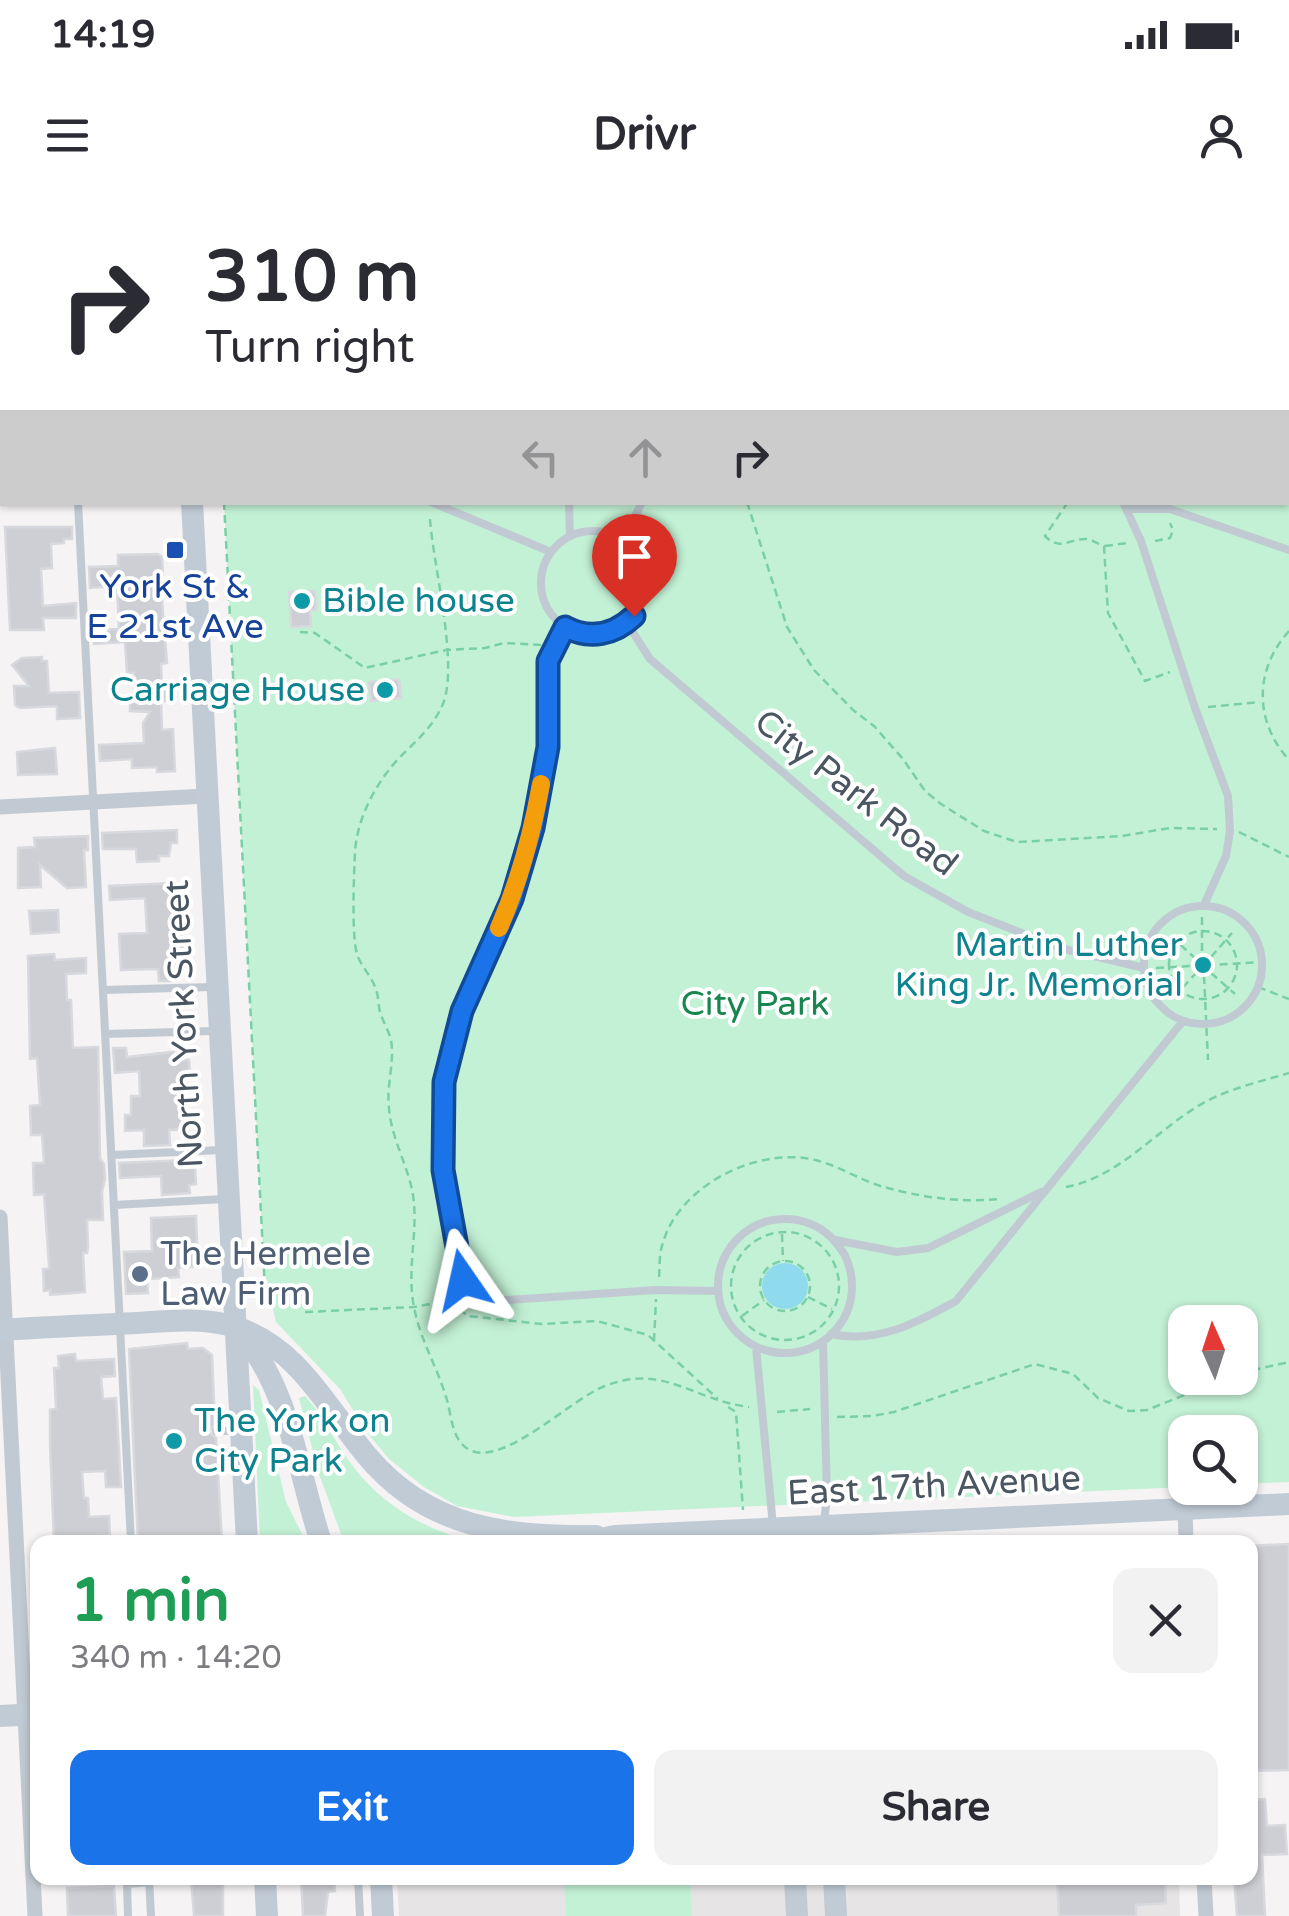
<!DOCTYPE html>
<meta charset="utf-8">
<style>
body{margin:0;font-family:"Varela Round",sans-serif;background:#f2f2f3;color:#2b2b33;height:100vh;display:flex;flex-direction:column;font-size:38px;white-space:nowrap}
*{box-sizing:border-box;margin:0}
p{font-size:32px;color:#7c7c81}
.icon{flex:none;width:55px;height:55px;fill:none;stroke:currentColor;stroke-width:2;stroke-linecap:round;stroke-linejoin:round}
.map{position:relative;flex:1;overflow:hidden}
.panel{position:absolute;left:30px;top:1335px;width:1228px;height:350px;display:flex;flex-direction:column;background:#fff;border-radius:20px;box-shadow:0 2px 8px #0004}
.panel>*{flex:none}
.top-card{position:absolute;left:0px;top:0px;width:1290px;height:305px;box-shadow:0 2px 8px #0004;background:#fff;color:#2b2b33;overflow:hidden}
.needle{width:65px;rotate:357deg}
.tools{position:absolute;left:1168px;top:1105px;display:grid;gap:20px}
.tools a{display:grid;place-items:center;width:90px;height:90px;border-radius:20px;background:#fff;box-shadow:0 2px 8px #0004;font-size:50px}
.pin{position:absolute;display:grid;place-items:center;width:85px;height:85px;color:#fff;margin:-102px -42px;border-radius:50% 50% 50% 0;rotate:-45deg;box-shadow:0 0 10px #0007}
.pin .icon{rotate:45deg}
.me{position:absolute;width:110px;margin:-55px;rotate:349deg;stroke-linejoin:round;filter:drop-shadow(0 0 8px #0008)}
.turn{display:flex;align-items:center;gap:35px;height:210px;padding:0 40px;font-size:45px}
.turn .icon{width:130px;height:130px;stroke-width:2.5}
.turn b{display:block;font-size:70px;line-height:85px}
.lanes{display:flex;align-items:center;height:95px;padding:0 40px;background:#0003;justify-content:center;gap:50px;direction:ltr}
.lanes .off{opacity:.35}
.round{display:grid;place-items:center;flex:none;width:105px;height:105px;border-radius:20px;background:#f2f2f3}
.overview{display:flex;align-items:center;justify-content:space-between;height:170px;padding:0 40px}
h1{font-size:60px;font-weight:700;line-height:75px;color:#1e9e55}
.button{display:flex;gap:20px;margin-top:auto;padding:20px 40px}
.button a{flex:1;height:115px;border-radius:20px;background:#1a73e8;color:#fff;font-size:40px;font-weight:700;line-height:115px;text-align:center}
.button a+a{background:#f2f2f3;color:#2b2b33}
.status{display:flex;justify-content:space-between;align-items:center;height:70px;padding:0 50px;background:#fff;direction:ltr}
.status svg{height:28px;fill:currentColor}
header{display:flex;justify-content:space-between;align-items:center;height:130px;padding:0 40px;background:#fff;font-size:45px;font-weight:700}
.map>svg:first-child{display:block}
</style>
<div class="status"><b>14:19</b><svg viewBox="0 0 49 12"><path d="M0 12V9h3v3zM5 12V6h3v6zM10 12V3h3v9zM15 12V0h3v12zM26 1h20v11H26zM47 4h2v5h-2z"/></svg></div>
<header><svg class="icon" aria-label="menu" viewBox="0 0 24 24"><path d="M4 6h16M4 12h16M4 18h16"/></svg>Drivr<svg class="icon" aria-label="person" viewBox="0 0 24 24"><circle cx="12" cy="8" r="4"/><path d="M4 21q1-7 8-7t8 7"/></svg></header>
<div class="map">
<svg width="1289" height="1716" viewBox="0 0 1289 1716">
<rect width="100%" height="100%" fill="#f5f3f3"/>
<path fill="#e6e4e5" d="M397 1678H1179L1180 1716H399Z"/>
<path fill="#c3f1d5" fill-rule="evenodd" d="M209 0H1289V1282L1240 1284V1232H1185V1287L514 1317 457 1306 424 1287 389 1259 366 1231 340 1189 276 1122 264 1069 224 303 1288 302V2ZM1185 1122H1240V1178H1185Z
M253 1185 259 1190 286 1302 306 1342H260Z
M305 1196C323 1215 334 1240 349 1261 379 1304 428 1333 479 1342H344L319 1274 299 1198Z
M564 1678H690L692 1716H566Z"/>
<path fill="#90daee" d="M762 1086a23 23 0 1 1 46 0a23 23 0 1 1-46 0Z"/>
<path fill="#cdcfd5" stroke="#d7d9de" stroke-width="2.5" d="M5 327H72V339H64V343L51 344 52 368 41 369 43 406 76 403V418H43L44 430H10Z
M158 354 162 357 163 375H160L167 463 161 464 162 487H166L167 501H161L162 530 173 529 175 571 157 572V567L132 568V559L100 561 99 545 144 543 143 523 150 512 130 511V499L135 498 134 473H127L125 442 94 444 93 430 119 429 117 386 90 388 89 367 118 366V355Z
M315 391 316 410H310L311 426 291 427 289 392Z
M42 457V461H47L49 493 79 492 80 518 57 519V506L20 508 15 505 14 486H29L12 465 22 458Z
M399 479 401 498 371 501 369 482Z
M55 548 57 574 18 575 17 552Z
M177 630V643H171L169 656H159V661L137 662 136 649H103L102 633Z
M88 636V650H84L86 687 67 688 40 665 41 687 18 688V648L35 647 34 638Z
M173 683 175 731H182L184 774 173 775V781H159L158 769 121 770 119 734 147 733 145 698 110 700 109 686Z
M58 710 59 732 31 734 29 711Z
M54 754 55 760 86 758V773L66 774 67 800H71L73 848 98 847 100 959 104 964 105 979 102 992 103 1020H87L88 1048 87 1053H83L85 1092 50 1095V1090L44 1091 43 1069H49V1065L44 994 34 995 33 963H44L42 935H31L30 906 40 905 37 858 30 859 28 756Z
M113 848H126L127 857 181 851 182 860H189L190 874 183 875 182 883 187 929 169 930 170 945 144 946V930L125 931V915H131V896H140L139 871 115 873Z
M188 960 189 968H195L196 984 189 985 190 993 162 995 161 976 120 978 119 963Z
M196 1016 198 1066 178 1068 179 1077 147 1079 148 1093 126 1094 124 1052 152 1051 151 1018Z
M187 1143 188 1149 203 1148 212 1155 215 1224 209 1232 216 1238 222 1342H138L129 1149Z
M75 1154 76 1161 114 1159 115 1176 101 1177 103 1199 116 1198 121 1287H106L105 1271 82 1272 84 1298H88L89 1317 109 1316 110 1336H97L98 1342H54L50 1244V1210L56 1208 54 1168H59L58 1156Z
M1289 1344V1570L1250 1571V1346Z
M1265 1599 1267 1626 1285 1625 1287 1654 1262 1655 1265 1716H1237L1234 1678H1250V1600Z
M191 1678H223V1716H194Z
M301 1678H334L335 1691 328 1692 325 1716H303Z
M1057 1678H1165L1166 1703 1136 1705V1716H1059Z
M114 1686 116 1716H68L67 1688Z"/>
<g fill="none" stroke-linecap="round" stroke-linejoin="round">
<path stroke="#7ad0a6" stroke-width="2.5" stroke-dasharray="8 5" stroke-linecap="butt" d="M211 0V2
M385 0 387 2
M401 0 402 2
M576 0V2
M766 0V2
M1184 0 1193 2
M243 2 249 0
M1199 2H1215
M1261 2 1265 0
M224 302 265 1090
M747 302 787 427 814 470 853 510 874 526 903 559 925 591 941 604 984 631 1017 642 1122 636 1170 628 1217 629
M1068 302 1045 336C1061 352 1069 338 1087 339 1093 340 1098 344 1104 346L1108 413 1145 481 1170 472
M430 319C433 365 460 468 442 506 432 528 415 542 399 558 376 583 357 618 355 652 354 673 351 741 358 757 363 769 373 778 376 790 379 797 378 805 380 812 383 822 389 831 391 840 395 862 386 886 389 908 391 938 408 965 413 995 418 1028 409 1060 412 1093 416 1135 436 1162 447 1200 452 1218 452 1243 472 1251 507 1264 571 1199 605 1186 664 1163 692 1200 749 1207
M1155 341 1170 338 1173 330 1170 323
M1105 346 1127 343
M1289 431C1254 470 1254 521 1289 560
M300 432 315 433 365 468 446 450 485 448 504 443 543 445
M1208 507 1260 502
M1239 632 1289 657
M1202 717V754
M1169 765a34 34 0 1 1 68 0a34 34 0 1 1-68 0Z
M1171 736 1196 759
M1211 757 1232 733
M1212 765 1210 772 1202 775 1194 766 1196 759 1203 756 1210 758 1212 765 1262 762
M1156 768 1192 766
M1211 773 1235 794
M1204 776 1208 860
M1258 787 1289 799
M1174 797 1197 772
M1066 987C1121 977 1158 927 1207 901 1232 888 1262 881 1289 873
M731 1086a54 54 0 1 1 108 0a54 54 0 1 1-108 0Z
M782 1034 783 1061
M760 1086a25 25 0 1 1 50 0a25 25 0 1 1-50 0Z
M659 1077C660 1067 659 1055 662 1046 677 987 754 948 811 959 836 964 859 980 884 987 919 997 962 1003 999 999
M808 1097 832 1109
M449 1101 468 1116 542 1124 597 1121 648 1135 718 1199
M305 1112 414 1107 457 1099
M742 1116 764 1100
M654 1141 656 1099
M1240 1173 1289 1162
M728 1207 736 1212 743 1310
M777 1212 810 1209
M837 1217 872 1216 894 1212 1035 1164 1073 1174 1098 1198 1129 1211 1147 1210 1227 1178"/>
<path stroke="#c1cad2" stroke-width="8" d="M63 0V2
M456 0 457 2
M1049 0 1051 2
M821 2 824 0
M78 302 131 1342
M431 302 551 352
M569 302 570 336
M1123 302 1141 341 1195 508 1228 596 1230 631 1226 656 1204 705
M1127 309H1170L1289 350
M541 383a52 52 0 1 1 104 0a52 52 0 1 1-104 0Z
M623 340 642 302
M627 423 650 459 904 676 968 712 1060 748 1144 768
M565 427 548 461V547L533 628 512 699 462 811 444 882 443 970 463 1081 468 1095 478 1102 656 1090 718 1091
M1144 765a59 59 0 1 1 118 0a59 59 0 1 1-118 0Z
M103 790 212 787
M105 834 215 831
M112 955 221 950
M114 1005 224 999
M718 1086a67 67 0 1 1 134 0a67 67 0 1 1-134 0Z
M835 1040 897 1052 928 1048 1041 992
M831 1134C878 1144 916 1123 956 1101L1183 821
M823 1142 827 1296 824 1323
M756 1147 773 1326
M216 1231H236
M149 1678 151 1716
M358 1678 360 1716
M128 1716 127 1684 149 1682"/>
<path stroke="#c1cad2" stroke-width="15" d="M0 298H2
M0 607 206 596
M0 1017 35 1716
M1185 1309 1186 1342
M1204 1678 1206 1716"/>
<path stroke="#c1cbd6" stroke-width="22" d="M178 0 179 2
M192 302 247 1342
M0 1130C46 1127 91 1125 137 1123 168 1121 204 1117 235 1127 299 1147 328 1210 368 1257 429 1329 508 1337 596 1336
M241 1133C290 1189 298 1273 321 1342
M584 1342 615 1336 1289 1304
M0 1516 38 1514
M265 1678 267 1716
M381 1678 383 1716
M795 1678 797 1716
M834 1678 836 1716"/>
</g>
<g fill="none" stroke-linecap="round" stroke-linejoin="round">
<g stroke="#114b97" stroke-width="25">
<path id="route" d="M463 1080 443 970 444 882 462 811 512 699 533 628 548 547V461L565 427C590 440 614 435 634 416"/>
</g>
<use href="#route" stroke="#1a73e8" stroke-width="18"/>
<path stroke="#f59e0b" stroke-width="18" d="M499 728C519 682 532 634 541 584"/>
</g>
<rect fill="#1a4fb4" stroke="#fff" stroke-width="4" x="165" y="340" width="20" height="20" rx="5"/>
<g fill="#0f9aa8" stroke="#fff" stroke-width="4">
<circle cx="302" cy="401" r="10"/>
<circle cx="385" cy="490" r="10"/>
<circle cx="1203" cy="765" r="10"/>
<circle cx="174" cy="1241" r="10"/>
</g>
<circle fill="#5c6f8a" stroke="#fff" stroke-width="4" cx="140" cy="1074" r="10"/>
<g text-anchor="middle" dominant-baseline="central" stroke-width="8" stroke-linejoin="round" paint-order="stroke">
<g font-size="35" fill="#164399" stroke="#fff">
<text x="175" y="387">York St &amp;<tspan x="175" dy="40">E 21st Ave</tspan></text>
</g>
<g font-size="35" fill="#0d838f" stroke="#fff" text-anchor="start">
<text x="322" y="401">Bible house</text>
<text x="365" y="490" text-anchor="end">Carriage House</text>
<text x="1183" y="745" text-anchor="end">Martin Luther<tspan x="1183" dy="40">King Jr. Memorial</tspan></text>
<text x="194" y="1221">The York on<tspan x="194" dy="40">City Park</tspan></text>
</g>
<g font-size="35" fill="#4a5661" stroke="#fff">
<text transform="translate(856 593) rotate(38)">City Park Road</text>
<text transform="translate(184 824) rotate(-93)">North York Street</text>
<text transform="translate(934 1286) rotate(-3)">East 17th Avenue</text>
</g>
<g font-size="35" fill="#17864f" stroke="#fff">
<text x="755" y="804">City Park</text>
</g>
<g font-size="35" fill="#4e5e75" stroke="#fff" text-anchor="start">
<text x="160" y="1054">The Hermele<tspan x="160" dy="40">Law Firm</tspan></text>
</g>
</g>
</svg>
<div class="tools">
<a><svg class="needle" viewBox="-14 -14 28 28"><path d="M0-13l5 13h-10z" fill="#e53935"/><path d="M0 13l5-13h-10z" fill="#7c7c81"/></svg></a>
<a><svg class="icon" aria-label="search" viewBox="0 0 24 24"><circle cx="10" cy="10" r="6"/><path d="M15 15l6 6"/></svg></a>
</div>
<div class="pin" style="left:634px;top:416px;background:#d93025"><svg class="icon" aria-label="arrive" viewBox="0 0 24 24"><path d="M6 21V4h12l-3 4 3 4H6"/></svg></div>
<svg class="me" style="left:463px;top:1080px" viewBox="-20 -20 40 40"><path d="M0-17L14 15 0 8-14 15z" fill="#1a73e8" stroke="#fff" stroke-width="4"/></svg>
<div class="top-card">
<div class="turn"><svg class="icon" aria-label="right" viewBox="0 0 24 24"><path d="M7 20v-9h11M14 6l5 5-5 5"/></svg><div><b>310 m</b>Turn right</div></div>
<div class="lanes"><svg class="icon off" aria-label="left" viewBox="0 0 24 24"><path d="M17 20v-9H6M10 6l-5 5 5 5"/></svg><svg class="icon off" aria-label="ahead" viewBox="0 0 24 24"><path d="M12 20V5M6 11l6-6 6 6"/></svg><svg class="icon" aria-label="right" viewBox="0 0 24 24"><path d="M7 20v-9h11M14 6l5 5-5 5"/></svg></div>
</div>
<section class="panel">
<div class="overview"><div><h1>1 min</h1><p>340 m · 14:20</p></div><a class="round"><svg class="icon" aria-label="close" viewBox="0 0 24 24"><path d="M6 6l12 12M18 6L6 18"/></svg></a></div>
<div class="button"><a>Exit</a><a>Share</a></div>
</section>
</div>
